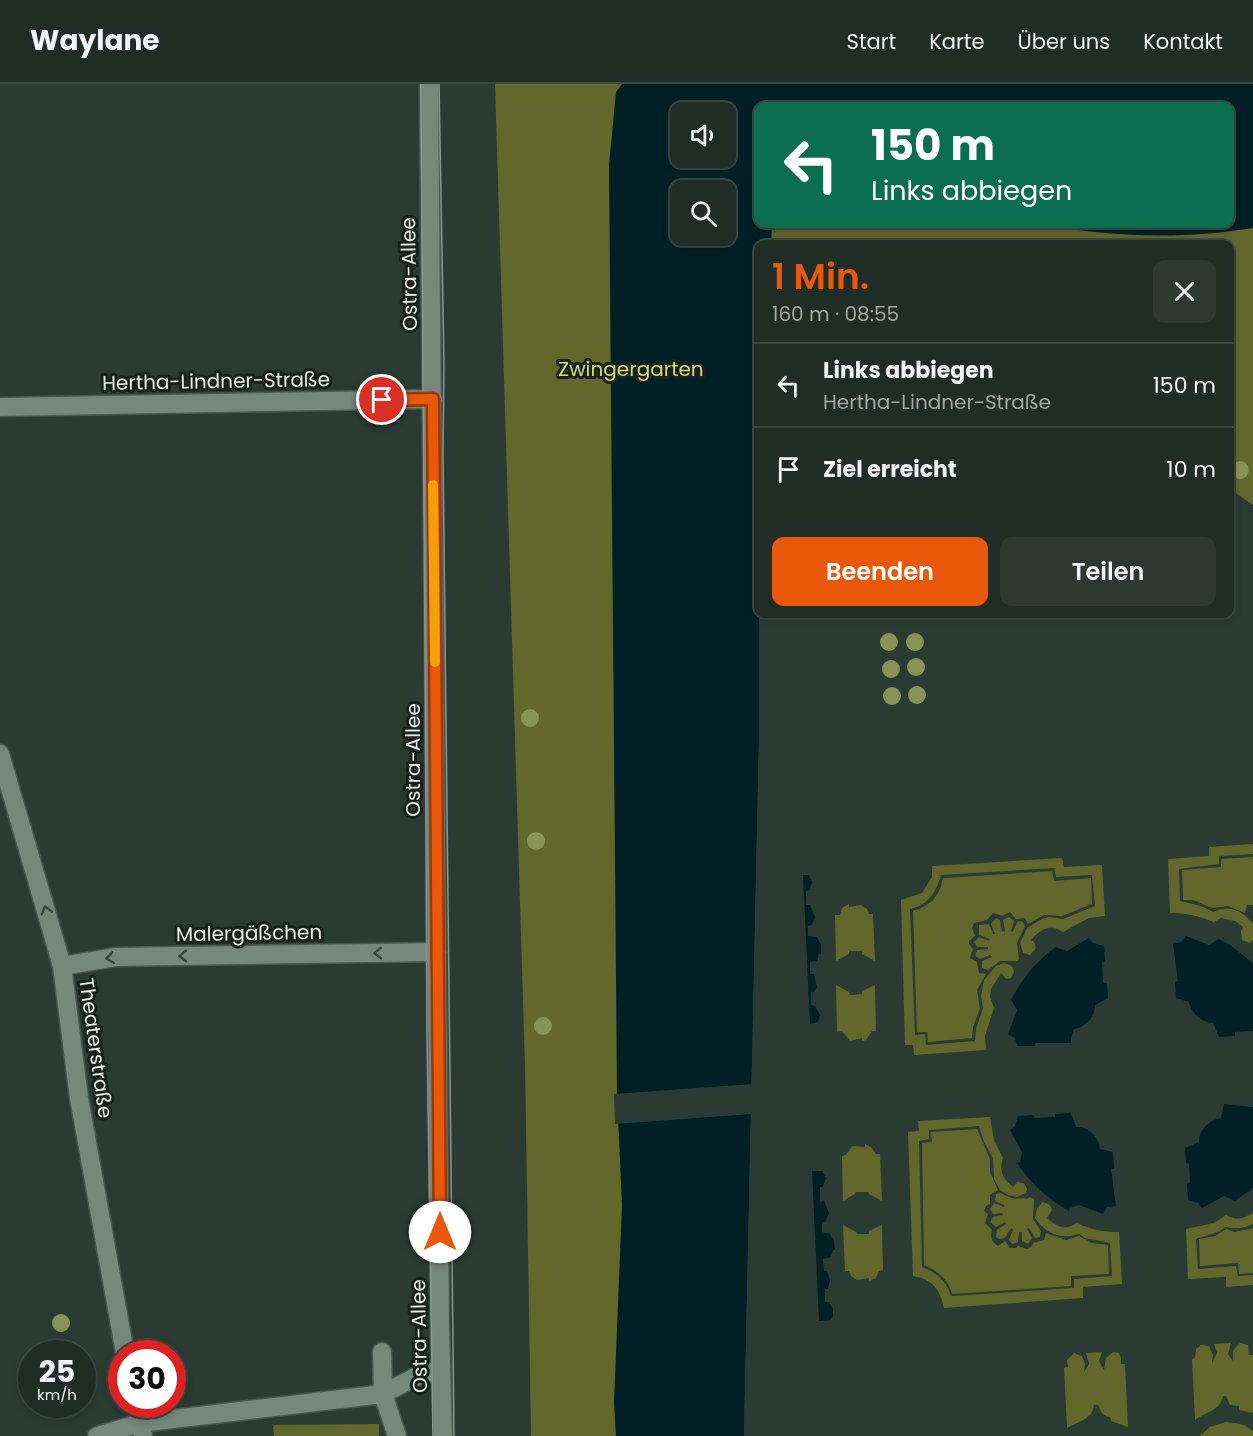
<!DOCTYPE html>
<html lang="de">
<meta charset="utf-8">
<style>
body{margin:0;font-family:Poppins,sans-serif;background:#2d3832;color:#f1f3f6;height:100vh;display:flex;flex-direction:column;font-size:22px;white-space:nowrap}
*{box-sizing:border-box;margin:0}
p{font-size:20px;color:#a2a7a7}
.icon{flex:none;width:33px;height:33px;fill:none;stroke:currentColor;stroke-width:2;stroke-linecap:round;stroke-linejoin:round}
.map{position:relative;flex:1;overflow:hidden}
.drawer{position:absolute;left:754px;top:156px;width:480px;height:378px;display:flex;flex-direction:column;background:#202c26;border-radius:12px;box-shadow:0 3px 9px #0003,0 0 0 2px #3d4843}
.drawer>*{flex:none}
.hud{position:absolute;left:754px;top:18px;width:480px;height:126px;border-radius:12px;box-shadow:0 3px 9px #0003,0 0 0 2px #3d4843;background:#0b6e4f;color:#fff;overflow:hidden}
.controls{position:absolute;left:670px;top:18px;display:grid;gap:12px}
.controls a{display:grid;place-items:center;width:66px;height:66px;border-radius:12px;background:#202c26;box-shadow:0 3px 9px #0003,0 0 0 2px #3d4843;font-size:30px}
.speed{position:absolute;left:18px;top:1256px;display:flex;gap:12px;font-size:30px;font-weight:700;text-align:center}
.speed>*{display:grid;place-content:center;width:78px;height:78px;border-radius:50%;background:#202c26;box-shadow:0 3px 9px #0003,0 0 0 2px #3d4843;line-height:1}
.speed small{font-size:15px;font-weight:400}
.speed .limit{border:9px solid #d22;background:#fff;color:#111}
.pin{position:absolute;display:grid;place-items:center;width:51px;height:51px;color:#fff;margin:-26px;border:3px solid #fff;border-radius:50%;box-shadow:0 2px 6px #0007}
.me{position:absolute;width:66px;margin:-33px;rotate:0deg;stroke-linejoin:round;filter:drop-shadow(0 0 4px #0008)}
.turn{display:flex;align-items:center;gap:21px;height:126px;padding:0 18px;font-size:27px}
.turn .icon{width:78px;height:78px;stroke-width:2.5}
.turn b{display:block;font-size:42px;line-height:51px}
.round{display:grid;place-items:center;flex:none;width:63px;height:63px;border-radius:12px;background:#2d3832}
.headline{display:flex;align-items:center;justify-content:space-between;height:102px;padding:0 18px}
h1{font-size:36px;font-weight:600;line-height:45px;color:#ea580c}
.action{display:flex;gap:12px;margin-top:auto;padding:12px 18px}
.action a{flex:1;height:69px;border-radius:12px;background:#ea580c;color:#fff;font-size:24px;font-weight:600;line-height:69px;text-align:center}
.action a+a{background:#2d3832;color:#f1f3f6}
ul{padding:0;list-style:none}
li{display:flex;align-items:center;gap:18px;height:84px;padding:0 18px;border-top:2px solid #3d4843}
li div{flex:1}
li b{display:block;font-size:22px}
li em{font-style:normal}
header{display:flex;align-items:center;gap:36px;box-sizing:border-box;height:84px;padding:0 30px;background:#202c26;border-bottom:2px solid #3d4843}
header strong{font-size:28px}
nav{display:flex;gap:33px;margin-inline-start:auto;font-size:21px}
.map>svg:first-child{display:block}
</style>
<header>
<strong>Waylane</strong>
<nav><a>Start</a><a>Karte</a><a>Über uns</a><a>Kontakt</a></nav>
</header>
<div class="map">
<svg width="1253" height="1352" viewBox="0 0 1253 1352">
<rect width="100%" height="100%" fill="#2b3b33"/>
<path fill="#62672c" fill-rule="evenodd" d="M495 0H1253V421L1230 405V160H759V656L744 1352H531L525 982ZM759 22H1230V140H759ZM681 28H726V74H681ZM681 106H726V152H681Z
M1253 760V770L1219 772V780L1179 785 1180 817 1201 822 1213 828C1230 821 1242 826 1253 840V856L1250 859 1242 856 1241 847 1243 843 1235 837 1221 834 1214 838C1199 832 1186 829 1170 829L1168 775 1209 772V763Z
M1253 773V821H1247L1245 829 1228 822 1212 824 1193 816H1183L1182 786 1221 783V775Z
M1062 774 1064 783 1102 781 1105 832 1089 834 1063 848C1051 839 1040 845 1031 856L1034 858 1036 864 1030 871 1023 869 1020 859 1027 844 1042 835 1049 833 1063 835 1095 822 1092 791 1056 793 1054 784 941 791C936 809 928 821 910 825L915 951 925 950 926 961 975 957 976 945 983 924 981 912 984 896 996 882 1004 879 1012 882 1014 888 1011 894 1006 895 1001 889 991 905 990 913 994 924 985 952 986 966 914 971 913 961H905L901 816 922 809 932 793V782Z
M1052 787 1054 797 1091 794 1092 820 1062 832 1044 831 1028 840 1025 834 1016 835 1010 828 1002 832 993 829 987 836 974 839 972 844 975 852 969 857V860L973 865 970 874 977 878 979 889 986 890 977 906 980 924 973 943 972 954 928 958 927 948H917L913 827C930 822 940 812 943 794Z
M849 820V823L861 821 867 825 869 830H873L875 877 862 870V867H849V870L836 877 835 831H840L842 824Z
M1009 833 1014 837 1011 847 1013 848 1017 838 1020 837 1023 838 1025 842 1017 859 1019 875 1017 877H1000L988 886 982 884V877L992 873 990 871 980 875 975 872 977 866 988 865V863H977L974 858 979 853 989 857 990 855 979 851V841L989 840 993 850H995L991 840 996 834 1000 836 1002 848 1005 847 1003 836Z
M836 901 849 908 850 911 862 910V907L875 901 876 947H872L866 956 862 957V954L850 957 842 947 837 948Z
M990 1033 994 1056 1003 1074C999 1086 1002 1094 1013 1103L1017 1098 1024 1099 1027 1105 1026 1109 1017 1113 1008 1111 1000 1106 994 1095 993 1074 984 1058 979 1042 929 1046V1055L919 1057 922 1183C937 1189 946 1196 951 1212L1074 1204V1195L1112 1192 1110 1159 1085 1154 1079 1150C1061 1156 1046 1150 1035 1134L1037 1124 1043 1118 1050 1121 1052 1126 1047 1134C1057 1143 1065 1147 1077 1139 1092 1146 1103 1148 1119 1148L1122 1200 1083 1203V1214L944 1224C940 1205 932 1195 913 1192L908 1048 919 1047 918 1037Z
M977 1045 990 1075V1088L998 1106 990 1111V1120L986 1122 984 1127 988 1130 985 1139 992 1146C990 1154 991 1157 998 1162L1005 1157 1010 1164H1016L1018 1162 1027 1165 1031 1163 1033 1159 1044 1156 1046 1149 1066 1156 1079 1152 1092 1159 1108 1161 1109 1190 1071 1192V1202L952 1210C948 1195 938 1187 924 1181L922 1059 932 1058 931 1048Z
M865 1060 871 1063 876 1070H880L882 1117 869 1110 868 1108H856L855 1110 843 1117 842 1072 846 1071 852 1062 865 1063Z
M1001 1109C1010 1114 1014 1116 1024 1114L1027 1115 1030 1113 1034 1115 1033 1135 1041 1147 1040 1153 1035 1154 1029 1144 1027 1145 1032 1154 1028 1160 1022 1157V1148H1019L1018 1158 1012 1160 1009 1156 1013 1146 1011 1144 1005 1154 999 1155 996 1153 997 1146 1006 1140 1005 1138 996 1143 990 1138 993 1133 1003 1131 1002 1129 993 1130 990 1125 994 1119 1004 1123V1121L995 1117 996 1110Z
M1253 1129V1140C1244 1145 1235 1145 1225 1143L1220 1147 1196 1155 1198 1185 1236 1182 1238 1192 1253 1191V1201L1226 1203V1193L1188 1195 1186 1145 1214 1139 1226 1131C1237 1137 1242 1135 1253 1129Z
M843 1141 856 1148 857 1150H869V1147L882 1141 883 1186 879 1187 876 1194 869 1197V1194L857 1196 851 1192 849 1187H845Z
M1253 1144V1189L1239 1190 1238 1179 1200 1182 1199 1155 1215 1152 1226 1145 1235 1148Z
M1231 1259 1228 1270 1233 1277V1267L1240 1259 1248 1261 1249 1271H1253V1329L1239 1326V1322L1230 1321 1226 1312H1223C1221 1326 1206 1328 1195 1336L1192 1275 1195 1274 1196 1265 1201 1261 1209 1262 1213 1271 1212 1279 1217 1269 1214 1260Z
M1102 1268 1099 1277 1104 1286 1106 1274 1113 1268 1119 1269 1121 1274V1280H1125L1128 1343 1111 1337 1110 1333C1102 1332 1101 1327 1098 1321H1094C1093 1335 1078 1338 1067 1344L1064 1284 1068 1283 1067 1276 1074 1269 1082 1272 1085 1280 1084 1288 1089 1280 1086 1269Z
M1226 1338C1236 1339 1246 1340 1253 1347V1352H1200L1210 1343Z
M379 1340V1352H274L273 1341Z"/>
<path fill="#002026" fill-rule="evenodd" d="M622 0H1253V144C1178 156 1114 153 1039 140H1230V22H759V140H772L771 160H759V656L744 1352H616L614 1319 622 1121 617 1010 609 81 616 8ZM681 28H726V74H681ZM681 106H726V152H681Z
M803 791H809L812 798 810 806 806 807V821H810L815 833 812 841 808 842V852L817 853 821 861V870H819L817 877 810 878V890H814L817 903 814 908H811V921L815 922 820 931 818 938 810 940Z
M1186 852 1209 861 1219 855 1230 861 1253 879V947L1235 948V952L1219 953 1213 939C1202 939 1191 929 1189 918L1176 914 1175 898 1178 897 1173 860 1181 858Z
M1089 854 1093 859 1104 862 1105 877 1102 879 1103 899H1107L1108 914 1095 921C1095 933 1086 943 1074 945L1071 954V959H1035V962H1017L1015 954 1008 950 1017 926 1011 916C1022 895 1036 877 1056 863L1067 867Z
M1224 1020 1253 1023V1104L1235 1117 1224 1112 1202 1124 1198 1119 1188 1116 1187 1100 1190 1099 1189 1080 1186 1079 1185 1064 1199 1058C1199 1046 1209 1036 1221 1034Z
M1071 1029 1076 1043C1088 1042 1099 1053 1100 1065L1113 1068 1114 1085H1111L1116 1122 1107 1123 1103 1130 1079 1121 1070 1124 1069 1127C1048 1115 1031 1100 1017 1079L1020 1078 1022 1068 1010 1046 1015 1042 1018 1032 1033 1031 1035 1034 1055 1033V1030Z
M812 1087H822L826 1094 823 1103H820V1118L824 1117 829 1129 825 1138H822V1148L830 1150 834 1157 835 1166H833L831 1173 823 1175 824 1187H827L830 1196 828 1205H825V1218H829L833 1225V1232L830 1236 819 1237Z"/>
<path fill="#2b3b33" d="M752 1000V1030L615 1040 614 1010Z"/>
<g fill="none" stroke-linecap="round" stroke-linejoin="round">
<g stroke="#495750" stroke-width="21">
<path id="minor" d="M429 0 440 1240 443 1352
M0 323 433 315
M0 670 62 882 79 1014 125 1269
M62 882 116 873 437 868
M382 1268 383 1310 397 1352
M137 1320 143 1352
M97 1352 140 1339 383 1310 419 1291 441 1286"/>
</g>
<use href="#minor" stroke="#76877e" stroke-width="18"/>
<path stroke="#8a9790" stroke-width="1.5" d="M421 0C426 317 424 634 427 951 428 1085 432 1218 433 1352
M439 0 444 281 443 367 454 1352"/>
</g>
<g fill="#879456">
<circle cx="1240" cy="386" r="9"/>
<circle cx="889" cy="558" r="9"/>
<circle cx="915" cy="558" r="9"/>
<circle cx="916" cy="583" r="9"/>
<circle cx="891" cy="585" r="9"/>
<circle cx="917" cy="611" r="9"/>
<circle cx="892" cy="612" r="9"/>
<circle cx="530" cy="634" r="9"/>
<circle cx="536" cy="757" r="9"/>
<circle cx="543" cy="942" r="9"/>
<circle cx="61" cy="1239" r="9"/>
</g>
<defs><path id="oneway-chevron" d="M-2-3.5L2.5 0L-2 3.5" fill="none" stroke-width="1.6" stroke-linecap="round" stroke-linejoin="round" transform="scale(1.5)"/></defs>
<g stroke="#3a443f">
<use href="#oneway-chevron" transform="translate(46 826) rotate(-106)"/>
<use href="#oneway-chevron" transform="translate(378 869) rotate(179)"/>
<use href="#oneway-chevron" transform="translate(183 872) rotate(179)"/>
<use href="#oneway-chevron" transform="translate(110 874) rotate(172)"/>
</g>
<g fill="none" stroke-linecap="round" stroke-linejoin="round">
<g stroke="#983908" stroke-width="15">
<path id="route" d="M382 316 433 315 440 1148"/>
</g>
<use href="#route" stroke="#ea580c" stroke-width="10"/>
<path stroke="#f59e0b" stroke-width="10" d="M433 401 435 578"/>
</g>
<g text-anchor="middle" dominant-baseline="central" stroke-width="6" stroke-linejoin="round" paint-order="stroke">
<g font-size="20" fill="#e3ede7" stroke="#19201d">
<text transform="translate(409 190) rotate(-91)">Ostra-Allee</text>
<text transform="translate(216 297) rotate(-1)">Hertha-Lindner-Straße</text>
<text transform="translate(413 676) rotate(-90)">Ostra-Allee</text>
<text transform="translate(249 849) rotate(-1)">Malergäßchen</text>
<text transform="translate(96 964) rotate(82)">Theaterstraße</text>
<text transform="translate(419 1252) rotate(-91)">Ostra-Allee</text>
</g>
<g font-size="20" fill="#d3dc73" stroke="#19201d">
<text x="631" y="285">Zwingergarten</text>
</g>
</g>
</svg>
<div class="controls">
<a><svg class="icon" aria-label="sound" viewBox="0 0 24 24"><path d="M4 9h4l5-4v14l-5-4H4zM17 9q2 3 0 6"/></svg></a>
<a><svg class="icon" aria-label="search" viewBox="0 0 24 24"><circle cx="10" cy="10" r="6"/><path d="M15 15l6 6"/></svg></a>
</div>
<div class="speed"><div>25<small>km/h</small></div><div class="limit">30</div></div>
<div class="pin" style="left:382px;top:316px;background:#d93025"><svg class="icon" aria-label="arrive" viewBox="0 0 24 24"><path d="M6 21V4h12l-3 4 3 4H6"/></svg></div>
<svg class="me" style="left:440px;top:1148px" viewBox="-20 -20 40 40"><circle r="19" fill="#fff"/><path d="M0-13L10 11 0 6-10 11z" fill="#ea580c"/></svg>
<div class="hud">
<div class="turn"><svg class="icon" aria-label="left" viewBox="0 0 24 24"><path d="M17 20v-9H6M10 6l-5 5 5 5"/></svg><div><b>150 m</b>Links abbiegen</div></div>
</div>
<section class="drawer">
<div class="headline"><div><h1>1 Min.</h1><p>160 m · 08:55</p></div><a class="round"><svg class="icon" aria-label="close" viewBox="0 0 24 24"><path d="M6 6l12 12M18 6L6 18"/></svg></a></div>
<ul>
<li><svg class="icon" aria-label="left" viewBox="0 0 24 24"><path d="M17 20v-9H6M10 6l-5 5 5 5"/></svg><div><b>Links abbiegen</b><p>Hertha-Lindner-Straße</p></div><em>150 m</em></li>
<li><svg class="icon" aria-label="arrive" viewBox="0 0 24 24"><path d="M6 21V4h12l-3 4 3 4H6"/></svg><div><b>Ziel erreicht</b></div><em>10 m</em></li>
</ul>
<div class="action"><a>Beenden</a><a>Teilen</a></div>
</section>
</div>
